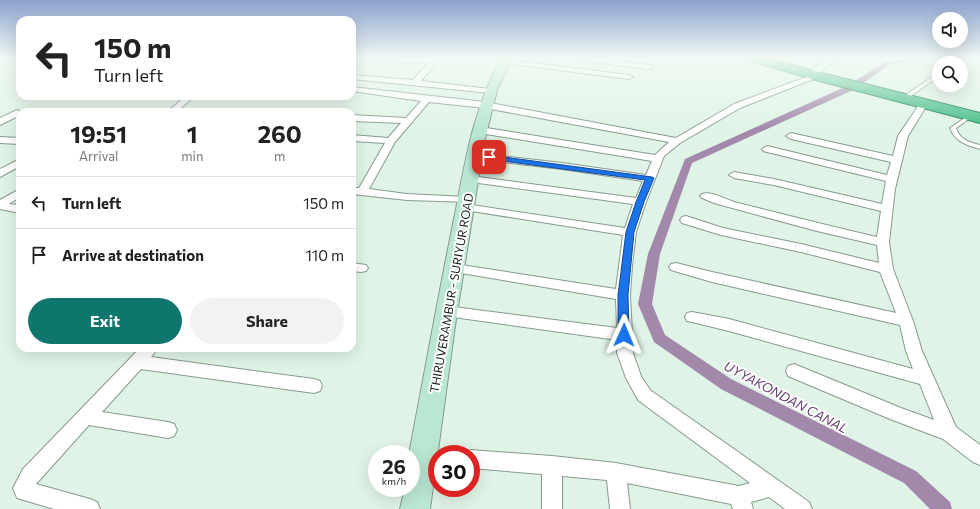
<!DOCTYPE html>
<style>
body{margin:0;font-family:Commissioner,sans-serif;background:#f2f2f2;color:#222;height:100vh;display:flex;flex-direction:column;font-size:15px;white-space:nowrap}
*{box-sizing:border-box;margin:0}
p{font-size:13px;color:#767676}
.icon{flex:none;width:22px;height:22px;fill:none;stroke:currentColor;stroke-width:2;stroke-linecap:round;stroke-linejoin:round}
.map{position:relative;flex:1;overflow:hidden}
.sheet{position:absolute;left:16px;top:108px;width:340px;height:244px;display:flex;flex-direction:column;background:#fff;border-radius:12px;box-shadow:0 4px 16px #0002}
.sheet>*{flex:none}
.hud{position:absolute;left:16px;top:16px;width:340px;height:84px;border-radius:12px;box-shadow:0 4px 16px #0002;background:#fff;color:#222;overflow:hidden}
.buttons{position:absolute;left:932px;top:12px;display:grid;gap:8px}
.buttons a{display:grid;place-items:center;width:36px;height:36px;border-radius:50%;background:#fff;box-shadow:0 4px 16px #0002;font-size:20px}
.speed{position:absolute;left:368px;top:445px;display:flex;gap:8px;font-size:20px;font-weight:700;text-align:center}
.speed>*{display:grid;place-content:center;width:52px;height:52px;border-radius:50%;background:#fff;box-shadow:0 4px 16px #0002;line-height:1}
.speed small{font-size:10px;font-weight:400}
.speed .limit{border:6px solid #d22;background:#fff;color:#111}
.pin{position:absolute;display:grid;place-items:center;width:34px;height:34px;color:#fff;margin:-17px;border-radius:8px;box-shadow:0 2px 6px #0006}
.me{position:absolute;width:44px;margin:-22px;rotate:1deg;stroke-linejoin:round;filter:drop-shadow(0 0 3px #0008)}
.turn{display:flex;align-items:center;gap:14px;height:84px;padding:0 12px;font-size:18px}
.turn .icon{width:52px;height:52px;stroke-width:2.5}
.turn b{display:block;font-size:28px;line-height:34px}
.eta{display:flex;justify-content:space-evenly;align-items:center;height:68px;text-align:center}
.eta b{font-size:24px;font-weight:700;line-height:28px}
.cta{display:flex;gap:8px;margin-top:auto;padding:8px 12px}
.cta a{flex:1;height:46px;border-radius:24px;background:#0f766e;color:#fff;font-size:16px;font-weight:700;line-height:46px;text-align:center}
.cta a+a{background:#f2f2f2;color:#222}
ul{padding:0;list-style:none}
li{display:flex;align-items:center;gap:12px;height:52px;padding:0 12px;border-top:1px solid #e0e0e0}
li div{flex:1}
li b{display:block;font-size:15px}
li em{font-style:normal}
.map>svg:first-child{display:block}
</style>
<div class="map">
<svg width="980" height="509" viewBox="0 0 980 509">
<rect width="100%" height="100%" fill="#dff4e6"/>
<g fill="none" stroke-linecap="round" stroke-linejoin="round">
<path fill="#a288aa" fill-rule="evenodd" d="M906 58H918L915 60 889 65 853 90 692 163 660 254 652 304 665 335 731 379 916 471 950 502 952 509H930L904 483 721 389 654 342 638 304 648 254 685 159 847 86 885 62Z"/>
<g stroke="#879a8d" stroke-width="2">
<path id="service" d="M938 73H939V76L911 96H907V94Z
M969 115 973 116 956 128C960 140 969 142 980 145V149C967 145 955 142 950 128Z"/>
</g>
<g stroke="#879a8d" stroke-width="2">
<path id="minor" d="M352 58H440L421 81 490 89 494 91 490 93 352 79V75L413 80 428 63 353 60Z
M573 58H591L649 65 653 67 649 69 577 60Z
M768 58H777L773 60Z
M501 59 629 75 633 77 629 79 504 63 500 61Z
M814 74H820L821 76 740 108 680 143 664 156 646 202 636 232 632 266 630 295 633 353 641 376 650 390 809 502 812 509H785L769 497 751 502 753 509H733L731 504 627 483 630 509H610L607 480 562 476V509H542V474L471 468V454H464L471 450 552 456 616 463 739 486 750 483 638 400 626 378 617 353V340L446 316 441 315 439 311 441 307 446 306 617 328 616 299 455 272 450 271 448 268 450 265 455 264 616 289 623 235 465 210 461 209 459 207 461 205 465 204 625 228 633 204 471 182 466 179 471 176 636 198 643 181 562 169 475 159 470 156 475 153 562 163 646 175 652 161 480 133 477 132 475 130 477 128 480 127 655 155 669 142 485 108 429 102 395 142 369 189 407 194 467 197 471 198 473 200 471 202 407 200 352 194V188H359L385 143 352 141V135L388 138 401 123 352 121V115L406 118 421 101 352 91V87L485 102 676 138 734 104Z
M186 96H195L176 112H167Z
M922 100 926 103 925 108 908 136 895 189 889 242 893 269 913 321 922 351 956 427 980 445V465L973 462 943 439 890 419 788 376 786 371 788 366 794 364 901 408 934 420 920 384 729 331 692 322 687 321 685 317 687 313 692 312 729 319 913 369 906 351 900 325 712 282 671 270 669 267 671 264 676 263 712 272 896 313 880 272 801 252 721 235 682 223 680 220 682 217 686 216 723 228 801 244 879 263 877 245 813 230 714 203 702 198 700 196 702 194C711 191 725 199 734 202 782 214 829 226 877 237L881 211 774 185 734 178 729 175 734 172 774 179 882 204 886 181 763 151 762 149 767 146 887 175 891 162 791 139 786 136 791 133 893 156 898 136 917 108 918 103Z
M17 110 21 112 20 115 0 125V118Z
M0 137 20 138V144L0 143Z
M20 159V166L0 177V169Z
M20 189V197L9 204 20 205V213L0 209V200Z
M352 263 366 265 368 268 366 271 361 272 352 271Z
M140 348H158L151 357 314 379 320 381 322 386 320 391 314 393 141 369 102 412 168 422 174 424 177 430 174 436 168 438 89 425 36 484 90 499 97 502 100 509H54L17 498 13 488 23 469Z"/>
</g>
<g stroke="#879a8d" stroke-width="2">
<path id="tertiary" d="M829 58H839L819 73H813L811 71 813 69Z"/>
</g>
<g stroke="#879a8d" stroke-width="2">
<path id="secondary" d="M502 58H512L497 90 484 143 455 326 430 509H400L405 488H411V454H409C424 376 438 297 454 219 465 164 473 107 502 58Z"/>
</g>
<g stroke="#187c4e" stroke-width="2">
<path id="trunk" d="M749 58H767L826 74 980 113V123L816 80 751 61Z"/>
</g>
<use href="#service" fill="#fff" fill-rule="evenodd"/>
<use href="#minor" fill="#fff" fill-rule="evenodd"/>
<use href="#tertiary" fill="#fff" fill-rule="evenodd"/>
<use href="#secondary" fill="#bae7d2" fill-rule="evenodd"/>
<use href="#trunk" fill="#46be87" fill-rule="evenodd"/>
</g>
<linearGradient id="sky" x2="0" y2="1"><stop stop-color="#8ca2cf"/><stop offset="0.45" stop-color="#f1faf4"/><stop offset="1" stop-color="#f1faf4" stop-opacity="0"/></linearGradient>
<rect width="980" height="129" fill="url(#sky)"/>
<path fill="#1a73e8" stroke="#114b97" d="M489 155 652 177 654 178 644 202 634 232 628 295 629 335 627 338H620L618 335V295L626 232 636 202 645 180 487 159V156Z"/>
<g text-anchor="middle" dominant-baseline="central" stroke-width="4" stroke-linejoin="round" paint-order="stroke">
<g font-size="12" fill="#18201b" stroke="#fff">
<text transform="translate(451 293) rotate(-80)">THIRUVERAMBUR - SURIYUR ROAD</text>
</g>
<g font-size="13" font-style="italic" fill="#664171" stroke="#fff">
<text transform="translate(786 397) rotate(28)">UYYAKONDAN CANAL</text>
</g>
</g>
</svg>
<div class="buttons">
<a><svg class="icon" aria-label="sound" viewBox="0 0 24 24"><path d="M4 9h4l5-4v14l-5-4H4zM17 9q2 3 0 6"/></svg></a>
<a><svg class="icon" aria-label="search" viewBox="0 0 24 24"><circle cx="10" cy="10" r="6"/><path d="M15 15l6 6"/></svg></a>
</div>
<div class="speed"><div>26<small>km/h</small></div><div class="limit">30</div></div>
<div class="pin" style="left:489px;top:157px;background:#d93025"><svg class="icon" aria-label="arrive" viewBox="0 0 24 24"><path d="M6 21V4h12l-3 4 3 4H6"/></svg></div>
<svg class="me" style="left:624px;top:335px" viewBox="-20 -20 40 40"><path d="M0-17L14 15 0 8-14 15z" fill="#1a73e8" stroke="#fff" stroke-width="4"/></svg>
<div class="hud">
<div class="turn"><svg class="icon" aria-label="left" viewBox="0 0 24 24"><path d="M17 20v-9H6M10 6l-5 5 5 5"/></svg><div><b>150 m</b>Turn left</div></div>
</div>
<section class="sheet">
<div class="eta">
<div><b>19:51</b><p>Arrival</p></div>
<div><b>1</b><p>min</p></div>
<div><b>260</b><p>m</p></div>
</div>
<ul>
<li><svg class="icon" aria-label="left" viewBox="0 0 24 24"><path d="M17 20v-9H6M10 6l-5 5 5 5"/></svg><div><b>Turn left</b></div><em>150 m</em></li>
<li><svg class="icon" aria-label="arrive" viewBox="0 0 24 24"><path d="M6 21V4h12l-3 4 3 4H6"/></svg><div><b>Arrive at destination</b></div><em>110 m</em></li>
</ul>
<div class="cta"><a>Exit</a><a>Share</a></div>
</section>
</div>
